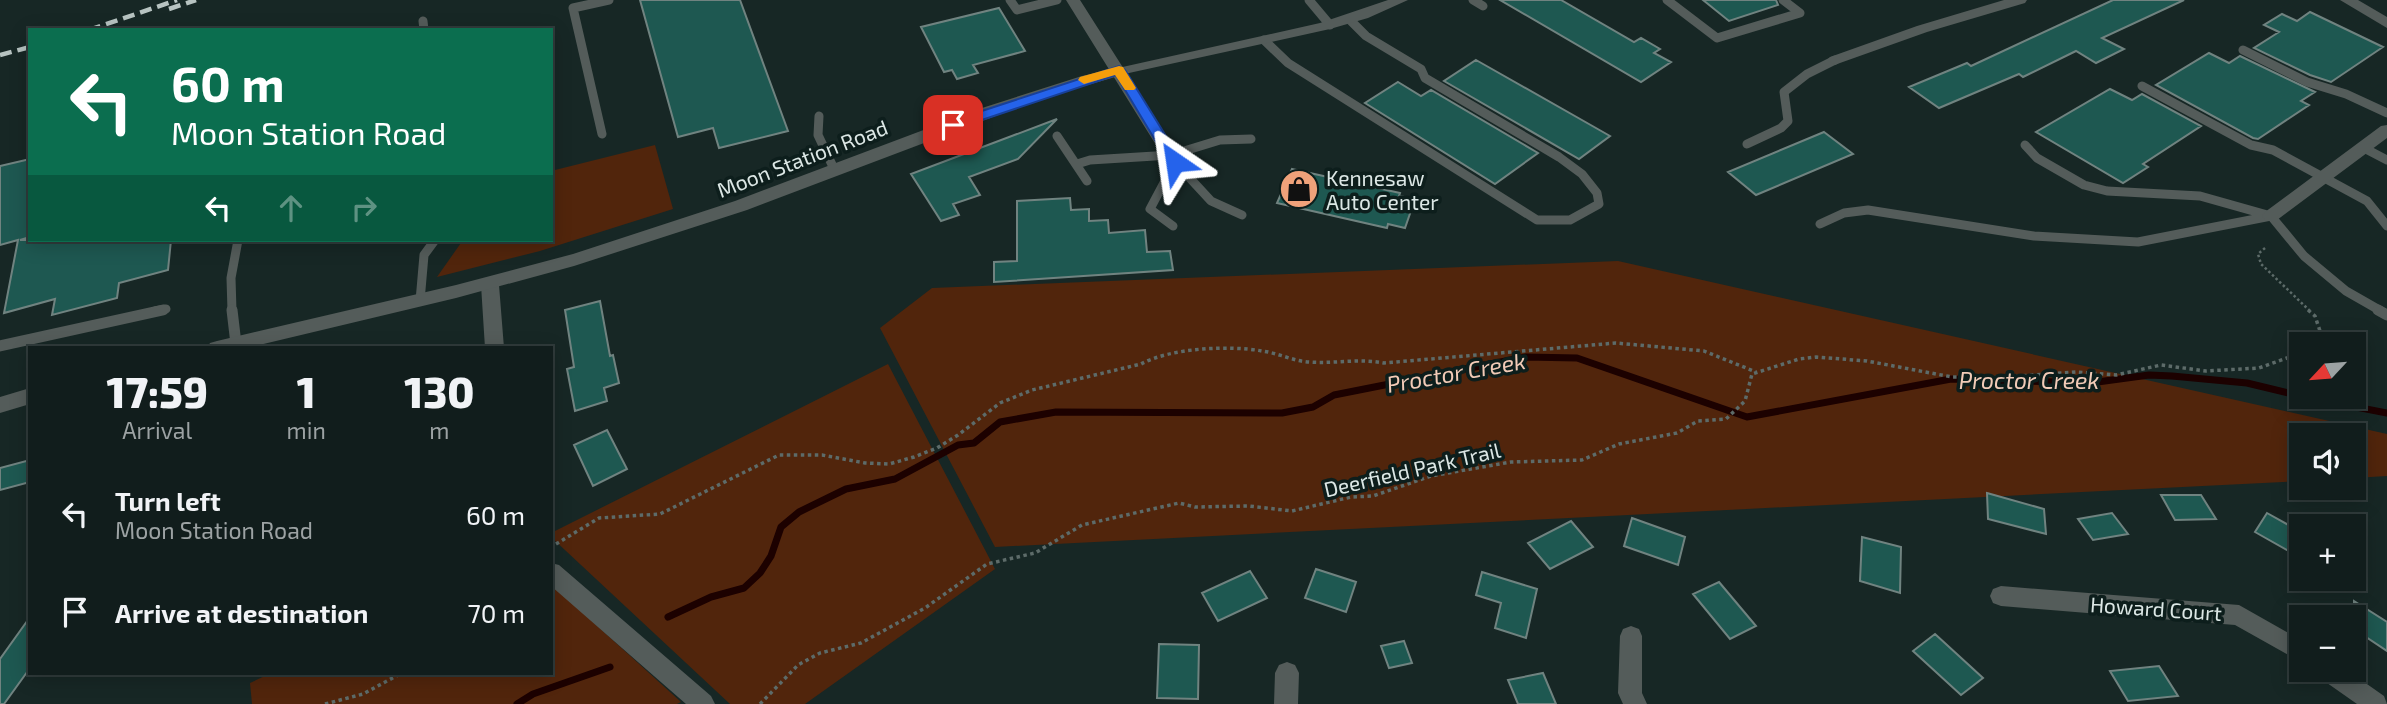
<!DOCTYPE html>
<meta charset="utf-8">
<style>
body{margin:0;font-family:"Exo 2",sans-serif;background:#1e2a29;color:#f1f3f6;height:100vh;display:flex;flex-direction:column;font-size:26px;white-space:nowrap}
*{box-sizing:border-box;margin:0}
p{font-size:23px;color:#9ca2a3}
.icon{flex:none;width:38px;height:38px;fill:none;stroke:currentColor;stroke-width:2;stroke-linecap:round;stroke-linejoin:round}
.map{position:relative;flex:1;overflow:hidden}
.panel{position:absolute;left:28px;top:346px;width:525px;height:329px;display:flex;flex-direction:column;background:#111d1c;border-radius:0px;box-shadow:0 4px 18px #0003,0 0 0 2px #303b3b}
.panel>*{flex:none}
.banner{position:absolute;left:28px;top:28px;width:525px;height:214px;border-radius:0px;box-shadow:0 4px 18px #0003,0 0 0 2px #303b3b;background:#0b6e4f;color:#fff;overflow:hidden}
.needle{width:46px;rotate:244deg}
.buttons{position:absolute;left:2289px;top:332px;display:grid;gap:14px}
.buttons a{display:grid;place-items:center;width:77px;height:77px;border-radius:0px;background:#111d1c;box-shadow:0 4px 18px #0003,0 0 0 2px #303b3b;font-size:35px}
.pin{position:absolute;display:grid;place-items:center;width:60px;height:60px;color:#fff;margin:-30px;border-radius:14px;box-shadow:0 4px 10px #0006}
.me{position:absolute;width:77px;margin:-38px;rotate:328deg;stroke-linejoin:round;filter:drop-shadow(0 0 5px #0008)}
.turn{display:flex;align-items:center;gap:24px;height:147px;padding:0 28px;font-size:32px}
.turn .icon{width:91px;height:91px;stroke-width:2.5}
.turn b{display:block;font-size:49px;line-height:60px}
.lanes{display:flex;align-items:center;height:66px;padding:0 28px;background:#0003;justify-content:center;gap:35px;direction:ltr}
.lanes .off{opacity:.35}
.eta{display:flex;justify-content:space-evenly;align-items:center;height:119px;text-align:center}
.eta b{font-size:42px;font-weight:800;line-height:49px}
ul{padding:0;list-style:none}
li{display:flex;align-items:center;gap:21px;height:98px;padding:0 28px}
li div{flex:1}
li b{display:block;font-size:26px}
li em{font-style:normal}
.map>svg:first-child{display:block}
</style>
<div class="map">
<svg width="2387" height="704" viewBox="0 0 2387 704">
<rect width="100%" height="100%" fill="#172725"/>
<path fill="#51250c" d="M655 145 673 209 540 251 437 277 463 240H551V171Z
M1618 261 2387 434V476L2354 478V436H2301V481L995 547 880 328 932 288Z
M888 364 995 569 805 704H730L551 537V533Z
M551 584 681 702 677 704H252L250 683 269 674H551Z"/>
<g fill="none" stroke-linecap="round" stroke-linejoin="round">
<path stroke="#1c0100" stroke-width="7" d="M2305 397 2387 413
M668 617 711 597 744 588 760 573 771 556 781 527 799 512 846 489 895 479 958 445 974 443 1000 422 1056 412 1282 413 1313 407 1334 395 1526 357 1577 358 1747 417 1951 379 2090 383 2149 375 2172 376 2247 383 2301 396
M517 704 533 694 610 667"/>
</g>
<path fill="#1e5851" stroke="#708380" stroke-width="2" d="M640 0H740L788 131 719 148 713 128 678 137Z
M1500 0H1561L1634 42 1641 38 1660 49 1654 53 1671 62 1641 82Z
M1703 0H1776L1778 5 1729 21Z
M2113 0H2184L2102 38 2124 49 2096 63 2076 51 2023 77 2019 74 1939 108 1909 87 1967 63 1971 66Z
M999 8 1025 51 973 65 978 73 957 79 952 70 944 72 921 27Z
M2310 12 2383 47 2331 82 2310 75 2254 48 2279 32 2264 25 2282 14 2297 21Z
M2209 53 2229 63 2240 56 2315 92 2301 101 2309 105 2258 139 2253 138 2156 85Z
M1476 60 1610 136 1579 159 1444 81Z
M1398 82 1421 96 1431 90 1538 153 1495 184 1365 103Z
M2110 89 2132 100 2142 94 2201 126 2143 164 2148 167 2123 183 2036 132Z
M1057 119 1018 159 969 177 980 195 953 204 959 215 941 221 911 174Z
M1824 132 1853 154 1756 195 1728 172Z
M30 159V237L20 240H171L168 270 119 283 117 298 52 315 55 299 4 313 18 240 0 245V166Z
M1292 169 1400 193 1399 196 1415 199 1405 228 1388 224 1387 228 1277 203Z
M1070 198 1071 210 1089 209V221L1108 220 1109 233 1145 230 1147 252 1170 251 1173 270 994 282V262L1017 261V201Z
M600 301 610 356 613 355 619 383 604 388 607 401 575 411 567 369 574 367 565 310Z
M607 430 627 469 593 486 574 445Z
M30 460V482L0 490V468Z
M1987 493 2044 509 2046 534 1988 519Z
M2161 495H2201L2216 519 2175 520Z
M2112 513 2128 534 2093 540 2078 519Z
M2267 513 2301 532V558L2255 532Z
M1632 518 1685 537 1678 565 1624 546Z
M1571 521 1593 547 1550 569 1528 543Z
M1862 537 1901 547 1900 593 1860 581Z
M1316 569 1356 582 1346 612 1305 598Z
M1250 571 1267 598 1218 621 1202 593Z
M1482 572 1537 589 1526 638 1495 628 1501 603 1476 595Z
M1719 582 1756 626 1730 639 1693 594Z
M2354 601 2387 622V651L2354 629Z
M30 617V668L4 704H0V659Z
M1935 634 1983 678 1961 695 1913 651Z
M1404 641 1412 663 1389 668 1381 646Z
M1159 644 1199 645 1198 699 1157 698Z
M2159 666 2178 696 2128 701 2110 671Z
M1543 673 1556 704H1518L1508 680Z"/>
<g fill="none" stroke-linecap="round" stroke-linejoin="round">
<path stroke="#5d6b69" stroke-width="2.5" stroke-dasharray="2.5 2.5" stroke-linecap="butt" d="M2265 248 2258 254 2261 264 2310 311"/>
<path stroke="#5d6b69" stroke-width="3.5" stroke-dasharray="3.5 3.5" stroke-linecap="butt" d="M2308 310 2315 316 2321 334 2313 345
M556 544 599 518 660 514 779 455H822L865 463 889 464 914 457 937 448 958 435 1000 403 1032 390 1141 364C1170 348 1229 345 1262 351 1278 353 1293 361 1309 362 1335 364 1358 358 1384 363L1616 343 1704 351 1756 372
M325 704 363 694 400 674
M760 704 798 665 820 653 861 643 925 608 987 564 1035 553 1082 525 1179 503 1195 507 1249 506 1292 511 1351 497 1373 496 1431 476 1511 462 1582 460 1619 444 1677 433 1698 421 1726 419 1745 401 1752 374 1799 359 1816 357 1867 361 1952 377H2007L2076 372 2116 375 2161 365 2206 371 2259 368 2301 353"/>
<path stroke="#545c5a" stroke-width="9" d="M1010 0 1017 10 1057 0
M1309 0 1330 25
M1473 0 1483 6
M1667 0 1717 38 1800 13 1783 0
M423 21 424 30
M1264 40 1288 63 1537 220H1570L1599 204 1597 193 1582 174 1559 157 1425 78 1421 69 1366 36 1349 19
M2243 50 2307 82 2346 94 2387 113
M2142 86 2251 145 2273 150 2367 201 2387 226
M819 116 818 135 835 171
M602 134 573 8 609 0
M1057 136 1087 181
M1747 144 1781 128 1788 121 1784 92 1807 74 1835 60
M2025 145 2037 158 2084 185 2107 191 2200 196 2271 216 2304 256 2346 291 2381 311
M2364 148 2387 160
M1077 164 1090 160 1171 155 1220 140 1251 139
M1820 224 1844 213 1868 210 2034 236 2138 242 2271 216
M1173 226 1150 209 1175 162 1211 201 1242 215
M420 301 424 255 435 240
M155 311 166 309
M232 311 231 278 238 240"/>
<path stroke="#545c5a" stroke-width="11" d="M232 310 236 344
M2378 310 2387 315
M0 346 163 310"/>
<path fill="#545c5a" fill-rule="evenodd" d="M1066 0H1080L1183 162 1181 166H1169Z
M2004 0H2027L2025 3 1927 32 1840 63 1835 65 1827 60 1830 57 1917 26Z
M2340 0H2358L2387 17V28Z
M2387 125V138L2277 220H2265L2262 216 2265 212 2381 126Z
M490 278 497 280 499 285 504 348H485L481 285 483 280Z
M551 563 559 565 711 696 715 704H686L551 586Z
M2001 586 2239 605 2301 640V662L2235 625 2001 606 1993 603 1990 596 1993 589Z
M1631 626 1639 629 1642 636V693L1647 704H1623L1618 693 1620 636 1623 629Z
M1287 662 1295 665 1299 673 1298 704H1274L1275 673 1279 665Z
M2316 670H2347L2384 696 2387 704H2357L2320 678Z"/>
<path fill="#545c5a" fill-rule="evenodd" d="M1388 0H1408L1368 18 1330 29 1129 73 1043 98 747 210 574 266 456 298 247 348H207L210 343 217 341 456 285 573 254 735 201 982 108 1082 76 1320 23Z
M30 388V404L0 413V397Z"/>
<path stroke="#b7c3c1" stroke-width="4.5" stroke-dasharray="12 6" stroke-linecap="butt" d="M169 9 196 0
M89 30 177 0
M0 55 30 47"/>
</g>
<path fill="#2563eb" stroke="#184099" stroke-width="2" d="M1119 66 1125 70 1182 162 1180 165H1170L1116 75 958 128H948L946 125 948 122Z"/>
<path fill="#f59e0b" d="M1119 66 1123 67 1136 88 1134 90H1125L1115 75 1084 84 1078 80 1080 77Z"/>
<defs>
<g id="shop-disc" transform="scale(2.0125)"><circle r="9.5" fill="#f0a27a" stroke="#0d1e1c"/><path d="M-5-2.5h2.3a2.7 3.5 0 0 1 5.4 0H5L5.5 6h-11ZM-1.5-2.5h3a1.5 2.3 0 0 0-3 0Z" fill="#111"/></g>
</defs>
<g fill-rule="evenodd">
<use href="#shop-disc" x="1299" y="189"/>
</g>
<g text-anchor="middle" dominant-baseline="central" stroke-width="7" stroke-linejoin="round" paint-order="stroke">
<g font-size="21" fill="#dce7e5" stroke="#0d1e1c">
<text transform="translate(802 158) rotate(-21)">Moon Station Road</text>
<text transform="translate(1412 469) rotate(-13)">Deerfield Park Trail</text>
<text transform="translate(2156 608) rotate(4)">Howard Court</text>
</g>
<g font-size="21" fill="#dce7e5" stroke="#0d1e1c" text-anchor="start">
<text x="1326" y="177">Kennesaw<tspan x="1326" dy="24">Auto Center</tspan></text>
</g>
<g font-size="23" font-style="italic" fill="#f2cbb7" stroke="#0d1e1c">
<text transform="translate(1456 372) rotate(-10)">Proctor Creek</text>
<text x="2029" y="380">Proctor Creek</text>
</g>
</g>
</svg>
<div class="buttons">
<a><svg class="needle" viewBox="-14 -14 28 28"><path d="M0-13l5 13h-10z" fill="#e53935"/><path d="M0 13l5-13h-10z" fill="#9ca2a3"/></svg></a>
<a><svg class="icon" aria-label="sound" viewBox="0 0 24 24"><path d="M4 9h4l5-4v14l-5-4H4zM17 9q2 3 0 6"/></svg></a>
<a>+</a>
<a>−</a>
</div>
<div class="pin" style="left:953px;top:125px;background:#d93025"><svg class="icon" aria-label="arrive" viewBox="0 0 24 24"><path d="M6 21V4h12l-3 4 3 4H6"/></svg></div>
<svg class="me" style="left:1175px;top:162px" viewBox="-20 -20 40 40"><path d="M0-17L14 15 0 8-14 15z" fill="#2563eb" stroke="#fff" stroke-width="4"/></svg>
<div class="banner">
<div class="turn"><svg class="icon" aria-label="left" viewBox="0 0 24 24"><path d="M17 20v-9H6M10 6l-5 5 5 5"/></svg><div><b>60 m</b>Moon Station Road</div></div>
<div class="lanes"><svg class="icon" aria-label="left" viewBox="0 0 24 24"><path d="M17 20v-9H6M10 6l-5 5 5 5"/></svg><svg class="icon off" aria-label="ahead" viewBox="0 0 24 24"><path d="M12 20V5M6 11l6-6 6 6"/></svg><svg class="icon off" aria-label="right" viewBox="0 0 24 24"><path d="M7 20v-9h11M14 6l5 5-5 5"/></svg></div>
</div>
<section class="panel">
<div class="eta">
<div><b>17:59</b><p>Arrival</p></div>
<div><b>1</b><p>min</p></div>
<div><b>130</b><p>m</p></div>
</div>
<ul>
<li><svg class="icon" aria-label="left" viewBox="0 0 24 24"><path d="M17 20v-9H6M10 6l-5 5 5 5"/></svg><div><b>Turn left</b><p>Moon Station Road</p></div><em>60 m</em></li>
<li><svg class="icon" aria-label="arrive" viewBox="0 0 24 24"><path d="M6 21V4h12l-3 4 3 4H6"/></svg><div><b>Arrive at destination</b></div><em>70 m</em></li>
</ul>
</section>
</div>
